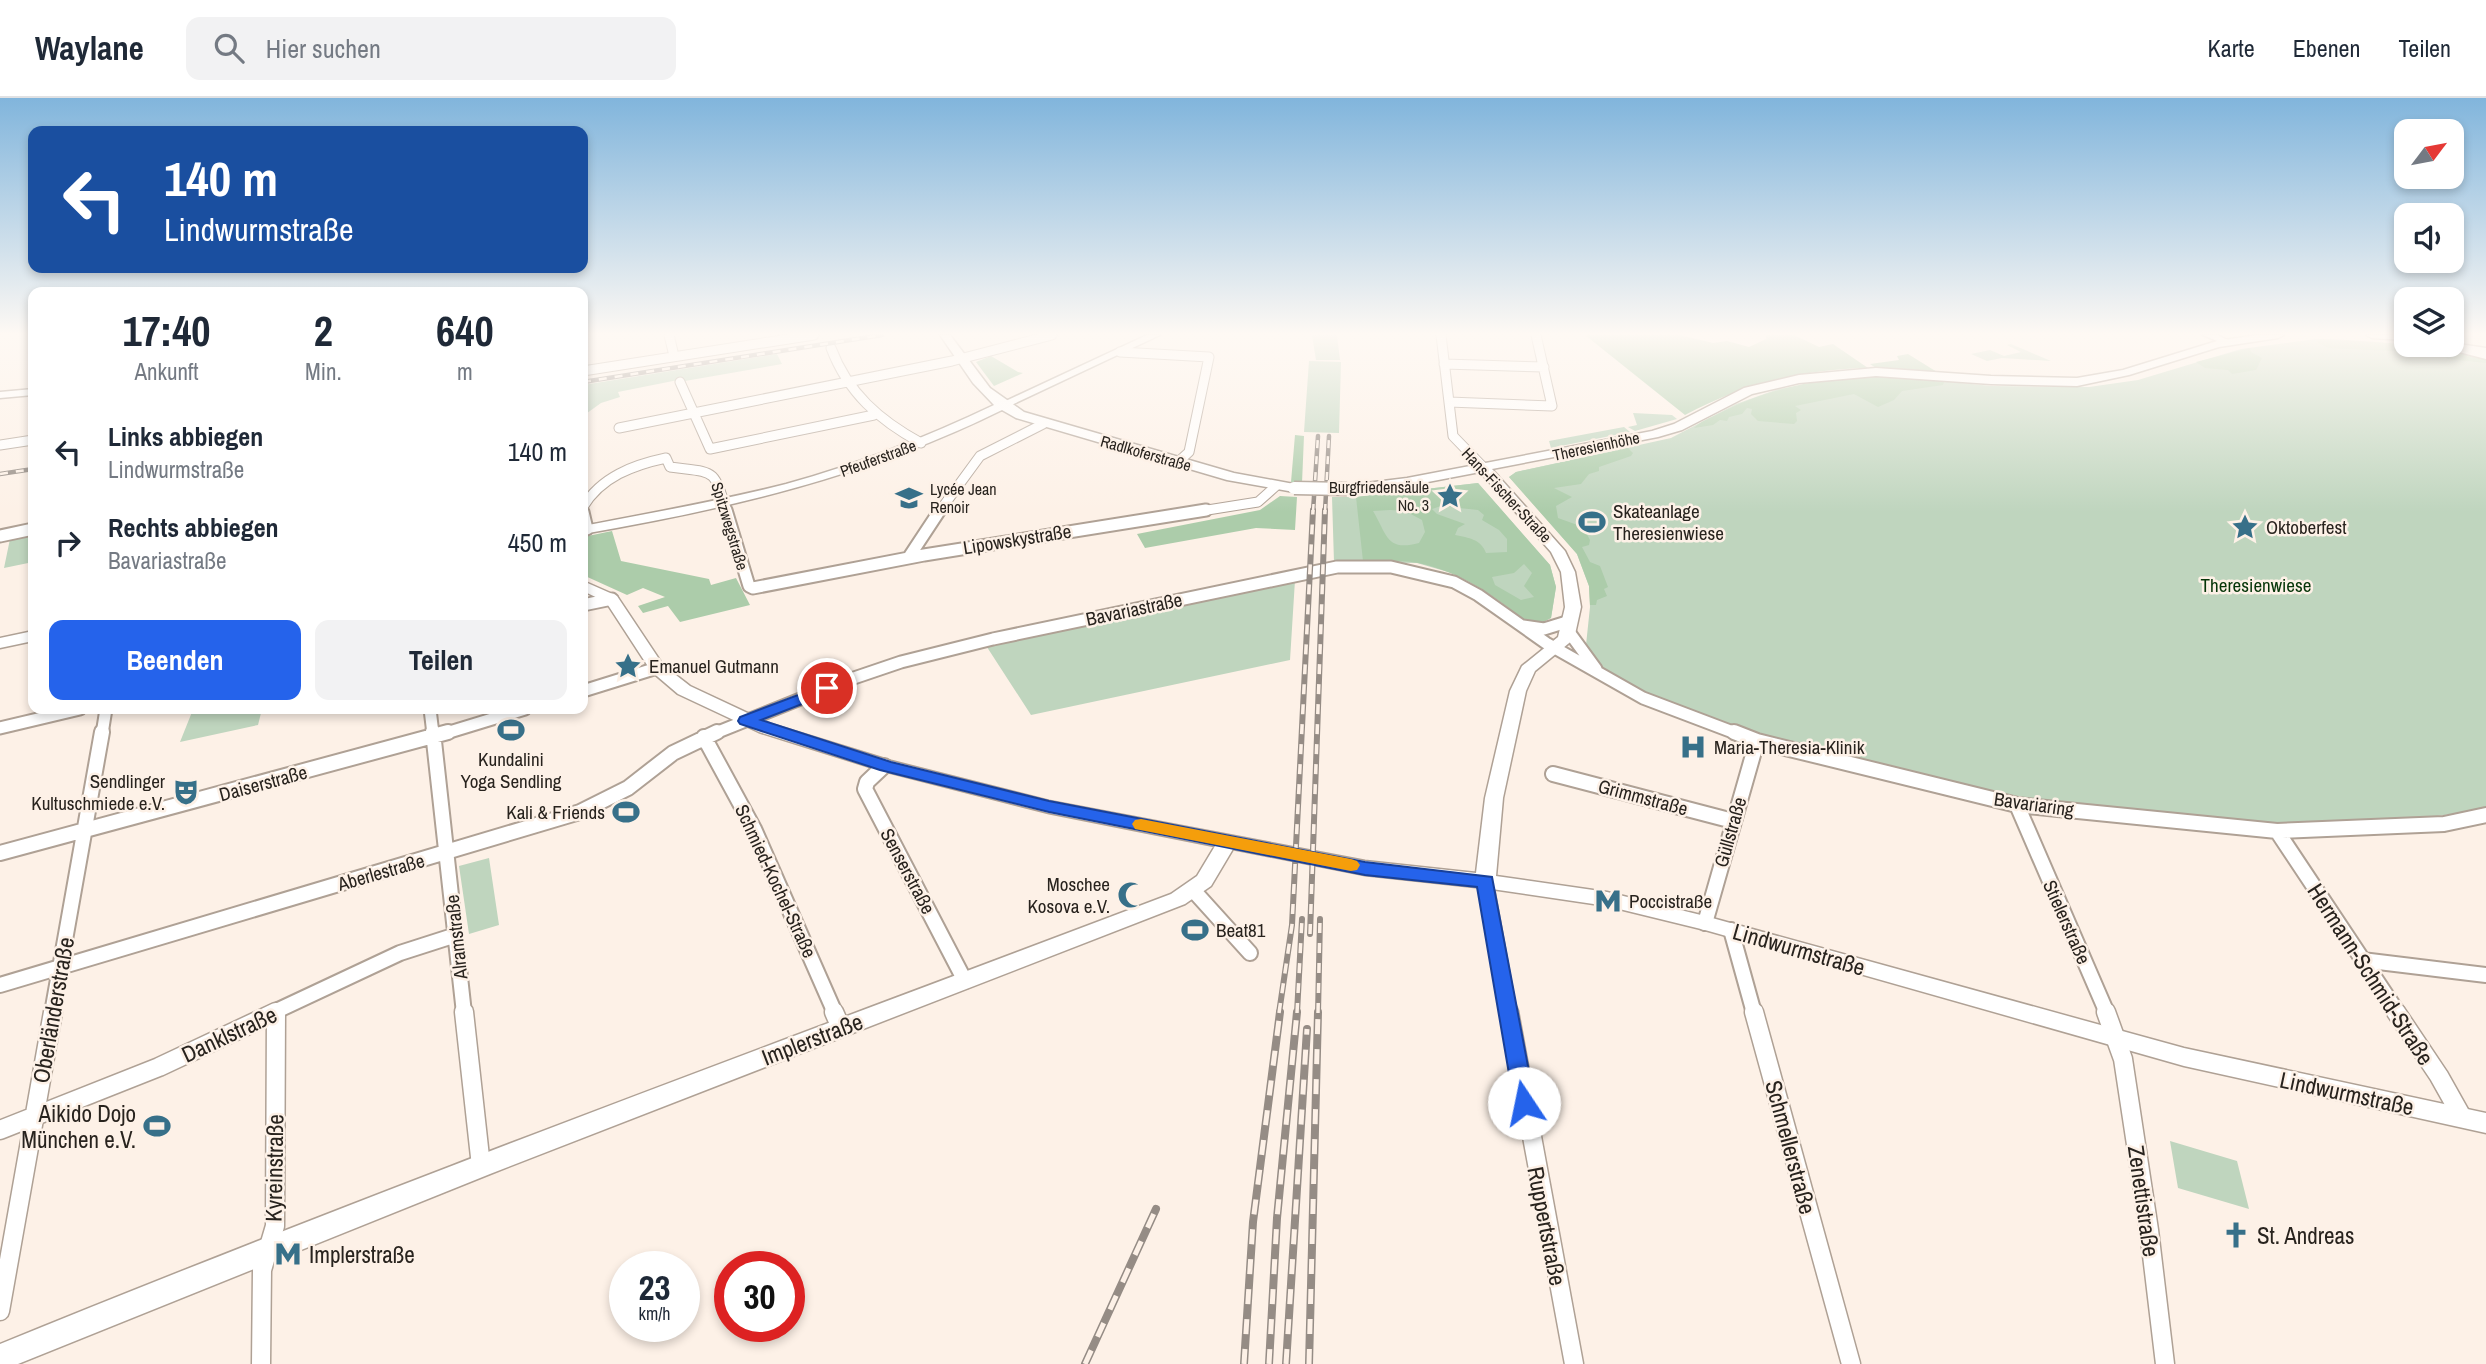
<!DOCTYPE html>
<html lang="de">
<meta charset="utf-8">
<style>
body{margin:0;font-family:"Archivo Narrow",sans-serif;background:#f2f2f3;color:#1f2937;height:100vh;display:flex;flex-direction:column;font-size:26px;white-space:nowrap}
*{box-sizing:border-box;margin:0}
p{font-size:23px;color:#747a83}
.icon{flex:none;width:38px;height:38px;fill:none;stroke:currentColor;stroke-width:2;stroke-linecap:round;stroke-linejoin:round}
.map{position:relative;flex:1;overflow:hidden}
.details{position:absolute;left:28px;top:189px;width:560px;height:427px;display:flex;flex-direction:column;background:#fff;border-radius:14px;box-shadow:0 4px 10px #0003}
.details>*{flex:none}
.banner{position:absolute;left:28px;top:28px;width:560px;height:147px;border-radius:14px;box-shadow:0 4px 10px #0003;background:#1a4fa0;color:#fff;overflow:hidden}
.needle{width:46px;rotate:58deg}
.fabs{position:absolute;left:2394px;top:21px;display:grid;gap:14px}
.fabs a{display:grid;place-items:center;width:70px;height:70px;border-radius:14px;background:#fff;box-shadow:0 4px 10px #0003;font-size:35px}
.speed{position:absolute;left:609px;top:1153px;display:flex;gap:14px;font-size:35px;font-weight:700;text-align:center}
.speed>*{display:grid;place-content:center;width:91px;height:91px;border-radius:50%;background:#fff;box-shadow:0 4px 10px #0003;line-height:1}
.speed small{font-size:18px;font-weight:400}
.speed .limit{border:10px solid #d22;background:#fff;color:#111}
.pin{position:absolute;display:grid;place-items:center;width:60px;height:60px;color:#fff;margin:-30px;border:4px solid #fff;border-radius:50%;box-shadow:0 2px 7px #0007}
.me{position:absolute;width:77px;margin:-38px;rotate:349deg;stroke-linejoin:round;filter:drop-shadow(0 0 5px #0008)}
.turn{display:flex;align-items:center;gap:24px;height:147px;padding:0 21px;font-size:32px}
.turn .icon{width:91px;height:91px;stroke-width:2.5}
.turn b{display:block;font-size:49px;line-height:60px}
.eta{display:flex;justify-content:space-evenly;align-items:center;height:119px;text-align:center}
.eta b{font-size:42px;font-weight:700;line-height:49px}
.button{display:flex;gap:14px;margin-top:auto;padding:14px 21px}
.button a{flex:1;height:80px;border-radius:14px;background:#2563eb;color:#fff;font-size:28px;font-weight:700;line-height:80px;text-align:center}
.button a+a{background:#f2f2f3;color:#1f2937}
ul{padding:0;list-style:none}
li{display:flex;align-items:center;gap:21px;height:91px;padding:0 21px}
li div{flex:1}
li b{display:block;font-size:26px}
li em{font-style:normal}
header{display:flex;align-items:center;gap:42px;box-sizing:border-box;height:98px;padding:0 35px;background:#fff;border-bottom:2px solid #e0e1e3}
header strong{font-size:33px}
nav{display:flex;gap:38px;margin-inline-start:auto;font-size:24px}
.search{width:490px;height:63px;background:#f2f2f3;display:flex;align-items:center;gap:18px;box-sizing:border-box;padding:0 24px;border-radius:14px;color:#747a83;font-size:26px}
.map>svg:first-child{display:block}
</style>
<header>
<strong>Waylane</strong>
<div class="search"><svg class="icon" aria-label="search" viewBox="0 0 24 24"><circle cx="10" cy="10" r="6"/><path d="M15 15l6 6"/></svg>Hier suchen</div>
<nav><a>Karte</a><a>Ebenen</a><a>Teilen</a></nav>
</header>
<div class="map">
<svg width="2486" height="1266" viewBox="0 0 2486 1266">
<rect width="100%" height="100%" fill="#fdf1e7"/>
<path fill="#bfd5be" d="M1312 237H1337L1340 262H1316Z
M2316 241C2375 242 2429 248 2486 261V710C2375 732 2257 728 2145 716 2095 711 2046 705 1998 694L1997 697 1779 646 1653 599 1607 575 1598 566 1586 547 1590 509 1589 488 1577 456 1509 379 1516 374 1671 340 1736 306 1778 291 1877 277 1992 288 2089 289 2138 282 2241 251Z
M2011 246 2051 263 2002 260 1987 263 1971 256 1990 252 2004 258 2021 254 2007 247Z
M777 256 782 266 685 283 678 282 618 294 620 299 601 305 583 318V287Z
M1309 263 1341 264 1339 335 1304 334Z
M1633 315 1672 317 1677 321 1635 333 1628 329 1637 327Z
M1624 329 1630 334 1551 350 1549 343Z
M1478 385 1550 467 1556 489 1551 520 1543 524 1462 478 1417 465 1334 464 1332 399H1356Z
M33 437V464L4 470 10 441Z
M1295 482 1290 562 1031 617 985 546Z
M209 611H262L258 627 180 644 192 614Z
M489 760 499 827 469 836 459 768Z
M2170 1043 2237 1063 2249 1111 2178 1090Z"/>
<path fill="#acccaa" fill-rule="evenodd" d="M1585 237H1680L1713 245 1727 243 1749 249 1766 241V237H1794L1819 249 1833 246 1868 270C1803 271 1743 286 1685 317Z
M2321 241 2417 247 2486 261V265L2448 261 2440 255 2328 250 2317 244Z
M2250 250 2251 254 2262 260 2256 272 2232 276 2228 272 2205 270 2196 264Z
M1908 256 1937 274 1876 270 1870 266 1899 262 1897 258Z
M991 258 1018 274 1023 275 994 288 976 264Z
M1877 277 1944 284 1943 287 1902 293 1894 302 1878 309 1854 296 1795 308 1801 312 1796 315 1797 323 1794 326 1758 323 1751 316 1752 311 1747 310 1742 316 1729 319 1727 323 1720 322 1713 327 1694 330C1701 323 1710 320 1718 316 1767 290 1822 280 1877 277Z
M1295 337 1304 338 1302 385 1291 384Z
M1628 350 1633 355 1631 358 1599 369V373L1589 376 1581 386 1554 390 1572 399 1556 408 1558 420 1583 429 1590 442 1589 447 1582 449 1590 464 1600 468 1608 489 1604 491 1607 498 1597 502 1596 507H1590L1589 488 1577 456 1509 379 1516 374Z
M1478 385 1550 467 1556 489 1551 520 1543 524 1528 525C1494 498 1462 474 1418 465 1401 462 1381 463 1363 463L1356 399ZM1441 408 1478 412 1484 417 1482 422 1499 432 1507 441V454L1486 455C1481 441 1469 440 1455 437L1458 430 1465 426 1437 416 1432 411ZM1390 412 1405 413 1422 422 1425 434 1419 445C1386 454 1387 436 1373 413ZM1524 466 1532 475 1524 488 1534 499 1521 502 1495 487 1492 479 1514 475Z
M1280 398 1297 399 1295 432 1256 430 1145 450 1137 436 1260 412Z
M612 433 621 463 709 481 711 487 736 480 750 507 680 524 668 508 643 515 638 508 665 499 643 490 627 497 583 477V439Z"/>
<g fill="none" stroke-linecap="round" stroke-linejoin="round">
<g stroke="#afa195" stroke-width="11">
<path id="minor-far3" d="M669 237 674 258
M1441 237 1453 338 1484 370
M831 250C848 295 879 322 921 345
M1120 254 1209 259 1189 354 1178 364
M1444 266 1544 269
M583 273 814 237
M680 284 710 351 874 317
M1449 304 1552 308 1536 237
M619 330 952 263 1052 237
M0 347 33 342
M583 409C601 379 633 367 666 360L670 369C716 375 713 369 727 414
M939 414 980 358 1043 326
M1195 414 1258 404 1276 388"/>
</g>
<g stroke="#afa195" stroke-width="15">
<path id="minor-far2" d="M726 412 749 488 753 490 924 457 1206 412
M583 414 587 431
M0 438 33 431
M909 459 940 412
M583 507 612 501
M1523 528 1544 531 1570 523
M1569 534 1596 571
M583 593 657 570
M430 611 433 636
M0 630 80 611
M102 636 106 611
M443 636 525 611
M713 636 845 583 901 564 993 541 1337 469H1391L1454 484 1478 497 1546 545 1643 600 1738 636"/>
</g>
<g stroke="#afa195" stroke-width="18">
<path id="minor-far1" d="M433 634 464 915
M1734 634 1757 643 2017 707 2277 733 2444 726 2486 717
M704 639 754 731 835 915
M884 668 867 684 865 691 965 883
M1553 676 1733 723
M2017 707 2107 915
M2277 733 2398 915
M0 755 448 634
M1485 783 1509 915
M1193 792 1250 855
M1705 825 1757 643
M1731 832 1754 915
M2362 862 2486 877
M0 887 580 714 628 690 673 655 717 634
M52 915 102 634
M272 915 400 855 456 837"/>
</g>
<g stroke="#afa195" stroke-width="21">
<path id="minor" d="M464 914 481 1068
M834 914 841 930
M1509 914 1574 1266
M1754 914 1851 1266
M2106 914 2123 961 2149 1132 2165 1266
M2396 914 2439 978 2462 1019
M0 1032 159 969 276 914
M0 1213 53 914
M261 1266 262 1172 275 1128 276 914"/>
</g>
<g stroke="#afa195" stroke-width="3">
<path id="tertiary" d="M1147 237H1160L1005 310 995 308Z
M2203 237H2217L2232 244 2227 247Z
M2432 247H2449L2486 255V261Z
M33 291V297L0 300V294Z"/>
</g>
<g stroke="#afa195" stroke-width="3">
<path id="secondary" d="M940 237H950L990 290 1024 314 1234 375 1294 386 1301 390 1294 394 1227 382 1016 320 1002 312C869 378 728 411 583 436V428C651 415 719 403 786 386 858 366 927 339 994 307L973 285Z
M2257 237H2284L2278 240 2219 249 2129 277 2077 288 1991 286 1876 278 1799 285 1752 296 1682 332 1658 339 1492 371 1565 453 1575 474 1581 509 1574 541 1535 573 1526 593 1503 700 1496 778 1607 794 1705 818 2184 950 2486 1015V1035L2184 968 1705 832 1607 808 1485 790 1365 777 1233 751 1211 788 1185 806 490 1076 18 1266H0V1246C387 1088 780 944 1171 796L1197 778 1215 748 1049 715 880 672 759 634 678 596 651 573 606 504 583 493V483L617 498 663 567 690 588 771 626 891 663 1049 703 1365 763 1476 775 1485 700 1510 593 1522 568 1558 539 1565 509 1561 474 1551 454 1480 374 1407 388 1347 395 1342 394V388L1407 380 1652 333 1674 326 1744 290 1799 277 1876 270 1991 278 2077 280 2123 272 2217 243Z
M2366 237H2406V242L2372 240Z
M2452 245 2486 250V256L2445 250 2439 247Z
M33 533V543L0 550V540Z"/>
</g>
<use href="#minor-far3" stroke="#fff" stroke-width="9"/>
<use href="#minor-far2" stroke="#fff" stroke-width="11"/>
<use href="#minor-far1" stroke="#fff" stroke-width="14"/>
<use href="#minor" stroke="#fff" stroke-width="18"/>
<use href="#tertiary" fill="#fff" fill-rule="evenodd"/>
<use href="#secondary" fill="#fff" fill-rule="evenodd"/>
<g stroke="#958c85" stroke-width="4.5">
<path id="rail-far2" d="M583 284 882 237
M0 376 33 371
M1313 414 1318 338
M1325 414 1329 338"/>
</g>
<g stroke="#958c85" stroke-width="6">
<path id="rail-far1" d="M1310 836 1325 412
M1279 915 1292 827 1313 412
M1297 915 1302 821
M1318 915 1320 821"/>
</g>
<g stroke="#958c85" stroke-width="8">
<path id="rail" d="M1085 1266 1156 1111
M1244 1266 1253 1124 1280 914
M1269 1266 1277 1120 1297 914
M1286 1266 1307 931
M1309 1266 1318 914"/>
</g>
<use href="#rail-far2" stroke="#fdf1e7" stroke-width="2.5" stroke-dasharray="8" stroke-linecap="butt"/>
<use href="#rail-far1" stroke="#fdf1e7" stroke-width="3.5" stroke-dasharray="10" stroke-linecap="butt"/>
<use href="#rail" stroke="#fdf1e7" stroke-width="5" stroke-dasharray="15" stroke-linecap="butt"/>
<g stroke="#afa195" stroke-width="15" stroke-linecap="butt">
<path id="secondary-bridge" d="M1294 390 1347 391"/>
</g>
<use href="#secondary-bridge" stroke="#fff" stroke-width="12"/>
</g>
<linearGradient id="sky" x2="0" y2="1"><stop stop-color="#81b5dc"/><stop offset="0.57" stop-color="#fef9f4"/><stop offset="1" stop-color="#fef9f4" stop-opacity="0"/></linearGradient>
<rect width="2486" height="414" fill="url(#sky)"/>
<path fill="#2563eb" stroke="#184099" stroke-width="2" d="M827 586 833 587 835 590 833 594 761 622 891 664 1049 703 1365 764 1492 779 1535 1005 1532 1011 1524 1014 1517 1011 1514 1005 1477 789 1365 777 1049 714 880 672 740 626 738 623 740 619Z"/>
<path fill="#f59e0b" d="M1141 721 1351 761 1357 763 1360 767 1357 772 1351 773 1135 731 1132 726 1135 722Z"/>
<defs>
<g id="sight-bare" transform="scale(2.1)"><path d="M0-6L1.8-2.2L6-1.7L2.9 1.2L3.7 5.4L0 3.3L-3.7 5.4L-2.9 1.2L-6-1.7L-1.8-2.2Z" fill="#377089" stroke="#fdf1e7" stroke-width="2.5" paint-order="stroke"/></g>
<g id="school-bare" transform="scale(2.1)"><path d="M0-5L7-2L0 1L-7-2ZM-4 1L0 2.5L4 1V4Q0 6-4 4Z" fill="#377089" stroke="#fdf1e7" stroke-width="2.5" paint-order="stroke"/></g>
<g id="stadium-bare" transform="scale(2.1)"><path d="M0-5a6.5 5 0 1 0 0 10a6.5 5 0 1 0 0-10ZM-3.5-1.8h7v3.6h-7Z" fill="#377089" stroke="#fdf1e7" stroke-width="2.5" paint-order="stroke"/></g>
<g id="hospital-bare" transform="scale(2.1)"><path d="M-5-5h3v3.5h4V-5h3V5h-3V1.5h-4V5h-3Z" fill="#377089" stroke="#fdf1e7" stroke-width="2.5" paint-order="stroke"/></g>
<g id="theatre-bare" transform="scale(2.1)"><path d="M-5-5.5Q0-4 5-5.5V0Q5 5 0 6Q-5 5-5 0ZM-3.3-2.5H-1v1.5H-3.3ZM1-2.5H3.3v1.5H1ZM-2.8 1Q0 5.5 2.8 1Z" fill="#377089" stroke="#fdf1e7" stroke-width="2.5" paint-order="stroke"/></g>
<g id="mosque-bare" transform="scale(2.1)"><path d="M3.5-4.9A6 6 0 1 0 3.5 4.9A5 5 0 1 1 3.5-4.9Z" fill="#377089" stroke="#fdf1e7" stroke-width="2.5" paint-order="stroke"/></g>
<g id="metro-bare" transform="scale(2.1)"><path d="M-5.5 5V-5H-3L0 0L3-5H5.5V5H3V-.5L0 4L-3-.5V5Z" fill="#377089" stroke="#fdf1e7" stroke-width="2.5" paint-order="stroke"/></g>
<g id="church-bare" transform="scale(2.1)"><path d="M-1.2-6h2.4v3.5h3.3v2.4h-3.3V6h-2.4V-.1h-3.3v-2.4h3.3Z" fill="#377089" stroke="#fdf1e7" stroke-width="2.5" paint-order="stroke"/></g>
</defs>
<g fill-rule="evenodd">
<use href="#sight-bare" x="1450" y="398"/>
<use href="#school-bare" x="909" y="400"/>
<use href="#stadium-bare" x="1592" y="424"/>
<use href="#sight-bare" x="2245" y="429"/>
<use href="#sight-bare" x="628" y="568"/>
<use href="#stadium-bare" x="511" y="632"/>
<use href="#hospital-bare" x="1693" y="649"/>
<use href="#theatre-bare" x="186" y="694"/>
<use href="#stadium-bare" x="626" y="714"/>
<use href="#mosque-bare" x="1131" y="797"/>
<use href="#metro-bare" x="1608" y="803"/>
<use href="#stadium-bare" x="1195" y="832"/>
<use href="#stadium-bare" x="157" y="1028"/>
<use href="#church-bare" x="2236" y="1137"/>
<use href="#metro-bare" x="288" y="1156"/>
</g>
<g text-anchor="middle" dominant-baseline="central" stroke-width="5" stroke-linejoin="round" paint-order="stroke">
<g font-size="16" fill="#28231e" stroke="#fdf1e7">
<text transform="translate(1596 348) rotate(-12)">Theresienhöhe</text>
<text transform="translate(1146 355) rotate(16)">Radlkoferstraße</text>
<text transform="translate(878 360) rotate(-20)">Pfeuferstraße</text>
<text transform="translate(1507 397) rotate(47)">Hans-Fischer-Straße</text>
<text transform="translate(730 428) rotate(73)">Spitzwegstraße</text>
</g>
<g font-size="16" fill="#28231e" stroke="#fdf1e7" text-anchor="end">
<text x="1429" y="389">Burgfriedensäule<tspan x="1429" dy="18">No. 3</tspan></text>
<text x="930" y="391" text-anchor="start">Lycée Jean<tspan x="930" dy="18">Renoir</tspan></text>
</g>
<g font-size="19" fill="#28231e" stroke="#fdf1e7" text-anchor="start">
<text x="1613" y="413">Skateanlage<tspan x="1613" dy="22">Theresienwiese</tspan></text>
<text x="2266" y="429">Oktoberfest</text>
<text x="649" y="568">Emanuel Gutmann</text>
<text x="1714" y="649">Maria-Theresia-Klinik</text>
<text x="511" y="661" text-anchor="middle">Kundalini<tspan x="511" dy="22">Yoga Sendling</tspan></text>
<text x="165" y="683" text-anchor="end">Sendlinger<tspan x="165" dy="22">Kultuschmiede e.V.</tspan></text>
<text x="605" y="714" text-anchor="end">Kali &amp; Friends</text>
<text x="1110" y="786" text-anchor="end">Moschee<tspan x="1110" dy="22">Kosova e.V.</tspan></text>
<text x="1629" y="803">Poccistraße</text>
<text x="1216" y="832">Beat81</text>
</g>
<g font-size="19" fill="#28231e" stroke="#fdf1e7">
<text transform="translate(1017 441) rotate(-9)">Lipowskystraße</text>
<text transform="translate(1134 511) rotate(-12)">Bavariastraße</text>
<text transform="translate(263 685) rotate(-15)">Daiserstraße</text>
<text transform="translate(1643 699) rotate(15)">Grimmstraße</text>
<text transform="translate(2034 706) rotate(8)">Bavariaring</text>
<text transform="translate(1730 734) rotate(-74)">Güllstraße</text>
<text transform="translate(908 773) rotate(62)">Senserstraße</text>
<text transform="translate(381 774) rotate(-16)">Aberlestraße</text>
<text transform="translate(776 783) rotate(65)">Schmied-Kochel-Straße</text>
<text transform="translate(2067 824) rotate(66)">Stielerstraße</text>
<text transform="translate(456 839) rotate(-96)">Alramstraße</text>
</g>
<g font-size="19" fill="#053508" stroke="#fdf1e7">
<text x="2256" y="487">Theresienwiese</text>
</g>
<g font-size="23" fill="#28231e" stroke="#fdf1e7">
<text transform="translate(1799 851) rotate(16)">Lindwurmstraße</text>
<text transform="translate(2371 876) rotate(57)">Hermann-Schmid-Straße</text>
<text transform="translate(53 912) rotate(-80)">Oberländerstraße</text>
<text transform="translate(229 936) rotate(-25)">Danklstraße</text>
<text transform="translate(812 941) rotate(-21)">Implerstraße</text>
<text transform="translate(2347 995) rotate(12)">Lindwurmstraße</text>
<text transform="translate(1791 1049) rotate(75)">Schmellerstraße</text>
<text transform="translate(274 1070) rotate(-89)">Kyreinstraße</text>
<text transform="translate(2144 1103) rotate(82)">Zenettistraße</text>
<text transform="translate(1547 1128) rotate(79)">Ruppertstraße</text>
</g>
<g font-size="23" fill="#28231e" stroke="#fdf1e7" text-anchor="start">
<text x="136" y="1015" text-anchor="end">Aikido Dojo<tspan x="136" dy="26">München e.V.</tspan></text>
<text x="2257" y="1137">St. Andreas</text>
<text x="309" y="1156">Implerstraße</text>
</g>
</g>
</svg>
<div class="fabs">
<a><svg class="needle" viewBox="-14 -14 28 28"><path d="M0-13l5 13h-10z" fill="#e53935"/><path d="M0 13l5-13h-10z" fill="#747a83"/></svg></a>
<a><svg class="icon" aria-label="sound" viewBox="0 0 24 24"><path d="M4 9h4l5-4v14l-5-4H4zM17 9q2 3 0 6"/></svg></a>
<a><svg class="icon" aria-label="layers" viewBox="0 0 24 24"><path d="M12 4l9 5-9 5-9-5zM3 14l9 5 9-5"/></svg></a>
</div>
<div class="speed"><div>23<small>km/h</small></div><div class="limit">30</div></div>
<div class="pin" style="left:827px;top:590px;background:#d93025"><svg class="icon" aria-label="arrive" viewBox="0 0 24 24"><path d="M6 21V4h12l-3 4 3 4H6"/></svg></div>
<svg class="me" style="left:1524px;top:1005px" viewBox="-20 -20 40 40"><circle r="19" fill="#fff"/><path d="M0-13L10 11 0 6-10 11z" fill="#2563eb"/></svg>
<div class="banner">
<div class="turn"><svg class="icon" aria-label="left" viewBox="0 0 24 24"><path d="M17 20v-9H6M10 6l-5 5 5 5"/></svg><div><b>140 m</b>Lindwurmstraße</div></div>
</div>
<section class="details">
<div class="eta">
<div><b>17:40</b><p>Ankunft</p></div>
<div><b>2</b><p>Min.</p></div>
<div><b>640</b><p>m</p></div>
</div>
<ul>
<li><svg class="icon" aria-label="left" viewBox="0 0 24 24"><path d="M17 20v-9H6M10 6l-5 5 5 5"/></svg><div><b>Links abbiegen</b><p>Lindwurmstraße</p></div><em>140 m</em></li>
<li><svg class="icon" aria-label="right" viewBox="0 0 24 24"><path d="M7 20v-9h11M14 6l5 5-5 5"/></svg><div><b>Rechts abbiegen</b><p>Bavariastraße</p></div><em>450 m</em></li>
</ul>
<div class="button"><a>Beenden</a><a>Teilen</a></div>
</section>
</div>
